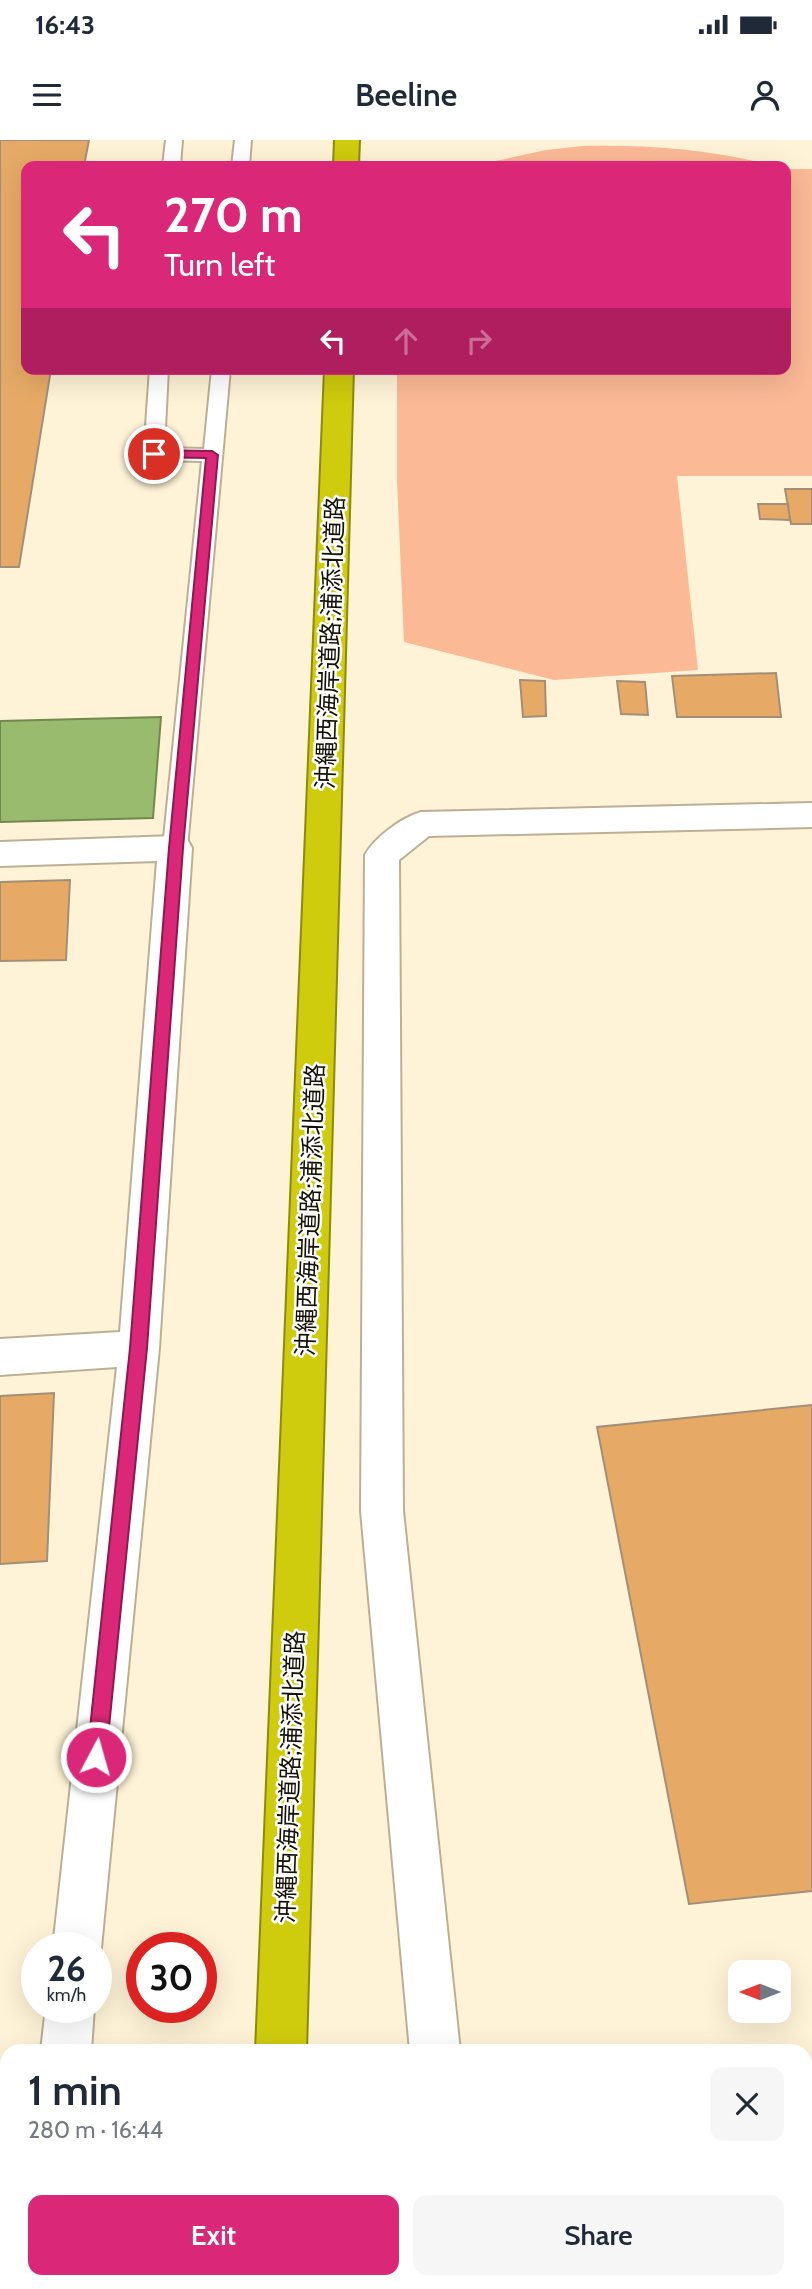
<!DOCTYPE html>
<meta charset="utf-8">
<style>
body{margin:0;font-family:Cabin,"Noto Sans JP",sans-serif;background:#f6f6f7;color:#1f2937;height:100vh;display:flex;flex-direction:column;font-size:26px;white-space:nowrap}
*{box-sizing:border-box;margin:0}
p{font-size:23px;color:#747a83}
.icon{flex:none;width:38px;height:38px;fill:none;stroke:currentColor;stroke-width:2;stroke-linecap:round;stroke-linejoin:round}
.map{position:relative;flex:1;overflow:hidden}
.drawer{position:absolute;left:0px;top:1904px;width:812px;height:245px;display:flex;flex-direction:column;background:#fff;border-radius:21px 21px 0 0;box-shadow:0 7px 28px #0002}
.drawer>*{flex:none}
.banner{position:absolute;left:21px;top:21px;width:770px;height:214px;border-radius:14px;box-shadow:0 7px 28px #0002;background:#db2777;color:#fff;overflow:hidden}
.needle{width:46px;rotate:270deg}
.fabs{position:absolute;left:728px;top:1820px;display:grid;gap:14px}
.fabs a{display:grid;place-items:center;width:63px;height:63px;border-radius:14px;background:#fff;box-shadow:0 7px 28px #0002;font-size:35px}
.speed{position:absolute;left:21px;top:1792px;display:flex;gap:14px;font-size:35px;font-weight:700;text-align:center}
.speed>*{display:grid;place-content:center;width:91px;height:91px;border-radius:50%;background:#fff;box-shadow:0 7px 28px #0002;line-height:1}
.speed small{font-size:18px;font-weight:400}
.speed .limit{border:10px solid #d22;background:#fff;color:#111}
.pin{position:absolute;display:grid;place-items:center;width:60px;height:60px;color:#fff;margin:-30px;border:4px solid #fff;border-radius:50%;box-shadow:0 2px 7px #0007}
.me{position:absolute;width:77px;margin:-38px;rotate:6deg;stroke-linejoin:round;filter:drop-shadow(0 0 5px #0008)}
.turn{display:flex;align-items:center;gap:24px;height:147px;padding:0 28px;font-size:32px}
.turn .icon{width:91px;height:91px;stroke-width:2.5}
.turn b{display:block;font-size:49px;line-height:60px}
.lanes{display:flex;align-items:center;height:66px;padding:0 28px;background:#0003;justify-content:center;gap:35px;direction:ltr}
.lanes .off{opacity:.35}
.round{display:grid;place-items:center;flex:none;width:74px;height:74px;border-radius:14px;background:#f6f6f7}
.head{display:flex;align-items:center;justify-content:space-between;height:119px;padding:0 28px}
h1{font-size:42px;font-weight:600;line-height:52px}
.primary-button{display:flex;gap:14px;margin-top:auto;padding:14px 28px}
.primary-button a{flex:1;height:80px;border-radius:14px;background:#db2777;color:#fff;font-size:28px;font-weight:600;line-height:80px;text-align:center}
.primary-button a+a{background:#f6f6f7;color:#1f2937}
.status{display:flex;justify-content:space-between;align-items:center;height:49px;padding:0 35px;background:#fff;direction:ltr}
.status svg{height:19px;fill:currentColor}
header{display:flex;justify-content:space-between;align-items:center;height:91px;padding:0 28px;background:#fff;font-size:32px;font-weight:600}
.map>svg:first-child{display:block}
</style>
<div class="status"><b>16:43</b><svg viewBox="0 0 49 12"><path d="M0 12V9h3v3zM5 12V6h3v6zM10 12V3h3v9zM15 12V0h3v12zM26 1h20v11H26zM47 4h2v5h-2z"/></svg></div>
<header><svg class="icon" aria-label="menu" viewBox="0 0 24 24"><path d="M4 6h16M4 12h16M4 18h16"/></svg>Beeline<svg class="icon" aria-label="person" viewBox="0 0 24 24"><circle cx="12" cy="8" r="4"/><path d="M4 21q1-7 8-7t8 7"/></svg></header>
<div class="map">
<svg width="812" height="2149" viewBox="0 0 812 2149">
<rect width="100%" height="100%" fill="#fef3d6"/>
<path fill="#fbb996" d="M583 6C648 5 711 9 774 26H473L546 10Z
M786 29H812V336H677L698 530 554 540 404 502 397 340V229H786Z"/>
<path fill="#99bb6e" stroke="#71884f" stroke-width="2" d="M161 577 153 678 0 682V581Z"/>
<path fill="#e6aa66" stroke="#a38f79" stroke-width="2" d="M0 0H89L84 26H26V229H51L19 427H0Z
M785 349H812V384H791Z
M758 364H788L790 380 760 379Z
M776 533 781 577H677L672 536Z
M520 540 545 541 546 576 523 577Z
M617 541 645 542 648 575 621 574Z
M70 740 66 820 0 821V742Z
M54 1253 47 1421 0 1424V1256Z
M812 1265V1751L689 1764 597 1287Z"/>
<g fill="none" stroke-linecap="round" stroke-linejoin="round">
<g stroke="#bbb095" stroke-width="4">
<path id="lane" d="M166 0H182L180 26H163Z
M235 0H251L249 26H232Z
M150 229H168L164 308 204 309 212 229H230L187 708 183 714 175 716 167 714 163 708 202 321 154 320 147 318 144 314Z"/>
</g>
<g stroke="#bbb095" stroke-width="4">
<path id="street" d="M812 663V687L429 696 399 720 403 1371 460 1911H410L361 1371 365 715C375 697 401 678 421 672Z
M175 696 187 699 192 708 159 1208 101 1808 96 1819V1808H53L117 1227 0 1235V1199L120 1192 157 721 0 726V702Z
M46 1867H94L91 1911H41Z
M16 2142H68L67 2149H15Z
M432 2142H484V2149H432Z"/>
</g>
<g stroke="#8e8a0b" stroke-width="4">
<path id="highway" d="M335 0H359L358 26H334Z
M325 229H353L306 1911H256Z
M247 2142H299V2149H247Z"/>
</g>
<use href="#lane" fill="#fff" fill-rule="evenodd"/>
<use href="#street" fill="#fff" fill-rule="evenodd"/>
<use href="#highway" fill="#cfcb0d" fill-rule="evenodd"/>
</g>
<path fill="#db2777" stroke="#8e194d" stroke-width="2" d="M154 310 212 311 218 315 183 708 147 1208 106 1617 103 1624 96 1626 90 1624 87 1617 130 1208 169 708 206 318 150 317 148 314Z"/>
<g text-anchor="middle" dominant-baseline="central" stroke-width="5" stroke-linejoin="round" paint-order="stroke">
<g font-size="24" fill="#151107" stroke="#fff">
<text transform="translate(330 503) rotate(-88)">沖縄西海岸道路;浦添北道路</text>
<text transform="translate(310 1070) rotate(-88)">沖縄西海岸道路;浦添北道路</text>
<text transform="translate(290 1637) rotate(-88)">沖縄西海岸道路;浦添北道路</text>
</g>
</g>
</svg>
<div class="fabs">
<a><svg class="needle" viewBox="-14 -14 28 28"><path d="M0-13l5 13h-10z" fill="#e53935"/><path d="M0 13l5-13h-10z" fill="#747a83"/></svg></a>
</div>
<div class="speed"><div>26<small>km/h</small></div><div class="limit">30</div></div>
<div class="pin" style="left:154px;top:314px;background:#d93025"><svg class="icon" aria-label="arrive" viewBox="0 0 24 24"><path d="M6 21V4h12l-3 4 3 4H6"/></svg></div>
<svg class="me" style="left:96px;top:1617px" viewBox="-20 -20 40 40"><circle r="17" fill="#db2777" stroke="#fff" stroke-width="3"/><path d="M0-11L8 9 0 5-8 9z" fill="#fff"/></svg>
<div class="banner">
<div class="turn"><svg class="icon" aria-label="left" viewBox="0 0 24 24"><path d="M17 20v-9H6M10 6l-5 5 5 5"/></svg><div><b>270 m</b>Turn left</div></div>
<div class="lanes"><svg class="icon" aria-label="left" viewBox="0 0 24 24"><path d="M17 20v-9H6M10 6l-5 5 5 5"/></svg><svg class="icon off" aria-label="ahead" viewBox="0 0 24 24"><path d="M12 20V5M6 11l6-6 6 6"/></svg><svg class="icon off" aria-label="right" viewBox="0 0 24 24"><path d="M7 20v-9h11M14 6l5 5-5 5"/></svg></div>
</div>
<section class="drawer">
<div class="head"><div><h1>1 min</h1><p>280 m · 16:44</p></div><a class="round"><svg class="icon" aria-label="close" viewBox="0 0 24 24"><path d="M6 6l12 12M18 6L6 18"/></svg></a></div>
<div class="primary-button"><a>Exit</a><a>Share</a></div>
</section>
</div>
